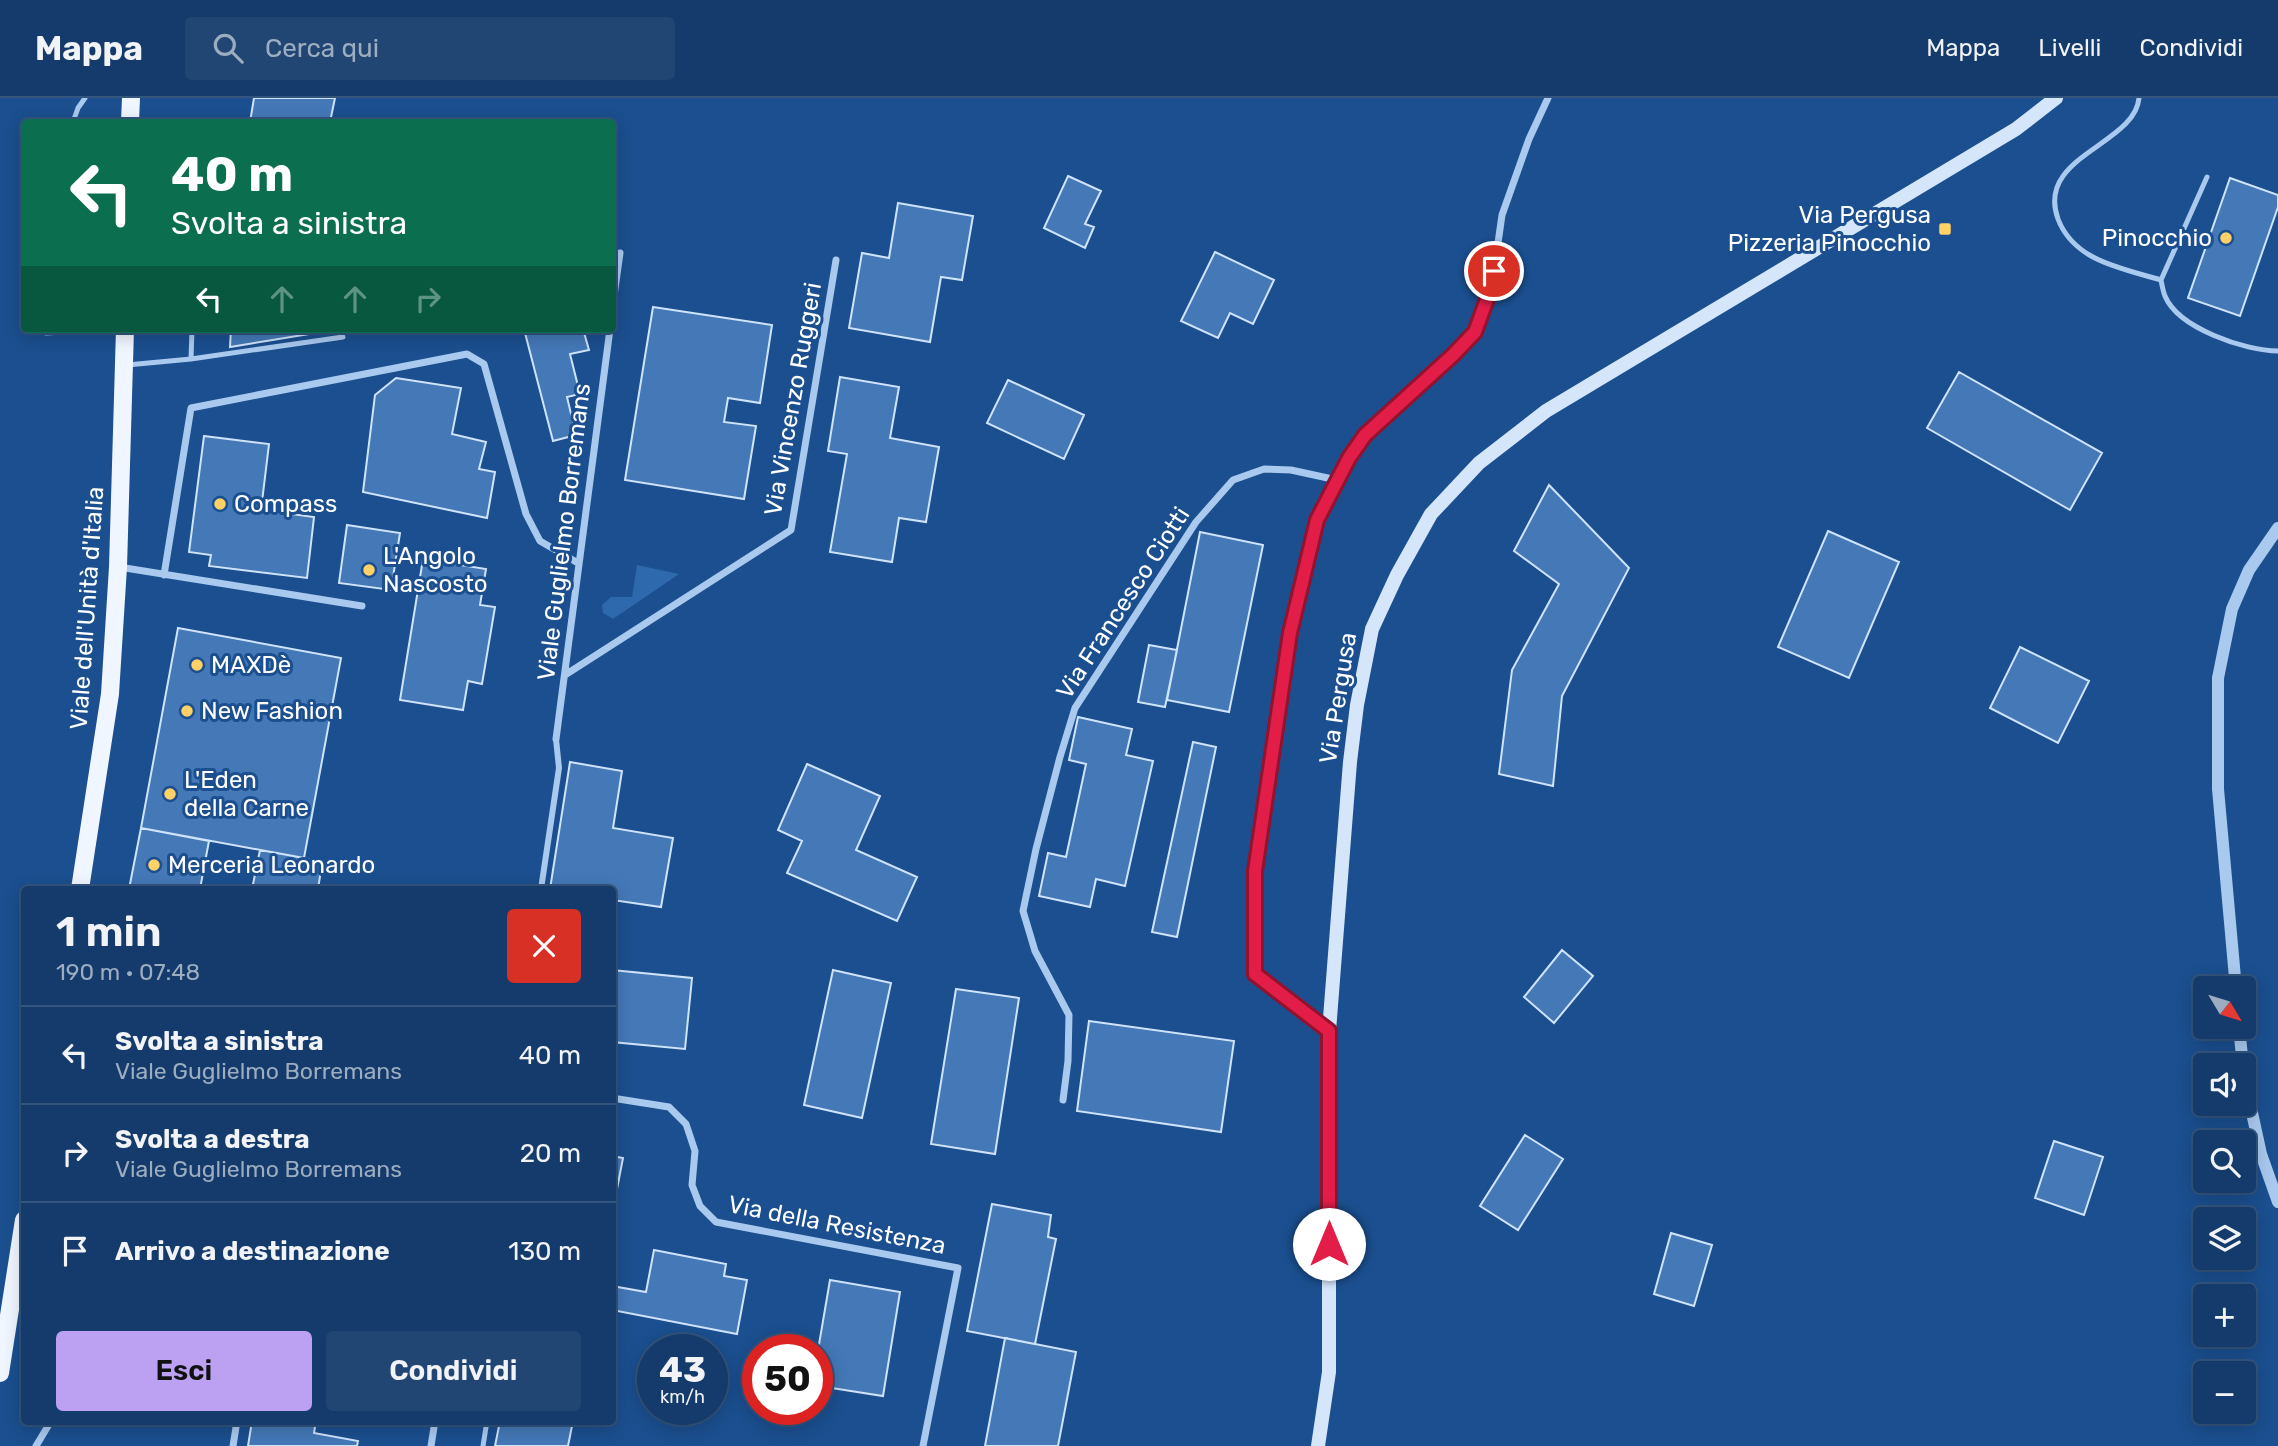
<!DOCTYPE html>
<html lang="it">
<meta charset="utf-8">
<style>
body{margin:0;font-family:Rubik,sans-serif;background:#214673;color:#f1f3f6;height:100vh;display:flex;flex-direction:column;font-size:26px;white-space:nowrap}
*{box-sizing:border-box;margin:0}
p{font-size:23px;color:#9dadc1}
.icon{flex:none;width:38px;height:38px;fill:none;stroke:currentColor;stroke-width:2;stroke-linecap:round;stroke-linejoin:round}
.map{position:relative;flex:1;overflow:hidden}
.side{position:absolute;left:21px;top:788px;width:595px;height:539px;display:flex;flex-direction:column;background:#143b6b;border-radius:7px;box-shadow:0 4px 18px #0003,0 0 0 2px #33557e}
.side>*{flex:none}
.banner{position:absolute;left:21px;top:21px;width:595px;height:214px;border-radius:7px;box-shadow:0 4px 18px #0003,0 0 0 2px #33557e;background:#0b6e4f;color:#fff;overflow:hidden}
.needle{width:46px;rotate:128deg}
.controls{position:absolute;left:2193px;top:878px;display:grid;gap:14px}
.controls a{display:grid;place-items:center;width:63px;height:63px;border-radius:7px;background:#143b6b;box-shadow:0 4px 18px #0003,0 0 0 2px #33557e;font-size:35px}
.speed{position:absolute;left:637px;top:1236px;display:flex;gap:14px;font-size:35px;font-weight:700;text-align:center}
.speed>*{display:grid;place-content:center;width:91px;height:91px;border-radius:50%;background:#143b6b;box-shadow:0 4px 18px #0003,0 0 0 2px #33557e;line-height:1}
.speed small{font-size:18px;font-weight:400}
.speed .limit{border:10px solid #d22;background:#fff;color:#111}
.pin{position:absolute;display:grid;place-items:center;width:60px;height:60px;color:#fff;margin:-30px;border:4px solid #fff;border-radius:50%;box-shadow:0 2px 7px #0007}
.me{position:absolute;width:77px;margin:-38px;rotate:0deg;stroke-linejoin:round;filter:drop-shadow(0 0 5px #0008)}
.turn{display:flex;align-items:center;gap:24px;height:147px;padding:0 35px;font-size:32px}
.turn .icon{width:91px;height:91px;stroke-width:2.5}
.turn b{display:block;font-size:49px;line-height:60px}
.lanes{display:flex;align-items:center;height:66px;padding:0 35px;background:#0003;justify-content:center;gap:35px;direction:ltr}
.lanes .off{opacity:.35}
.round{display:grid;place-items:center;flex:none;width:74px;height:74px;border-radius:7px;background:#214673}
.head{display:flex;align-items:center;justify-content:space-between;height:119px;padding:0 35px}
h1{font-size:42px;font-weight:600;line-height:52px}
.button{display:flex;gap:14px;margin-top:auto;padding:14px 35px}
.button a{flex:1;height:80px;border-radius:7px;background:#bca0f2;color:#111;font-size:28px;font-weight:600;line-height:80px;text-align:center}
.button a+a{background:#214673;color:#f1f3f6}
ul{padding:0;list-style:none}
li{display:flex;align-items:center;gap:21px;height:98px;padding:0 35px;border-top:2px solid #33557e}
li div{flex:1}
li b{display:block;font-size:26px}
li em{font-style:normal}
header{display:flex;align-items:center;gap:42px;box-sizing:border-box;height:98px;padding:0 35px;background:#143b6b;border-bottom:2px solid #33557e}
header strong{font-size:33px}
nav{display:flex;gap:38px;margin-inline-start:auto;font-size:24px}
.search{width:490px;height:63px;background:#214673;display:flex;align-items:center;gap:18px;box-sizing:border-box;padding:0 24px;border-radius:7px;color:#9dadc1;font-size:26px}
.map>svg:first-child{display:block}
</style>
<header>
<strong>Mappa</strong>
<div class="search"><svg class="icon" aria-label="search" viewBox="0 0 24 24"><circle cx="10" cy="10" r="6"/><path d="M15 15l6 6"/></svg>Cerca qui</div>
<nav><a>Mappa</a><a>Livelli</a><a>Condividi</a></nav>
</header>
<div class="map">
<svg width="2278" height="1348" viewBox="0 0 2278 1348">
<rect width="100%" height="100%" fill="#1b4f8f"/>
<path fill="#2e69ad" d="M637 467 679 476 613 521 603 515 602 507 611 499H632Z"/>
<path fill="#4478b7" stroke="#cfe3fa" stroke-width="2" d="M254 0H335L330 24H250Z
M1068 78 1101 93 1085 126 1094 129 1085 150 1044 130Z
M2230 80 2278 97V109L2240 218 2188 200Z
M898 105 973 118 962 182 941 179 930 244 849 230 862 155 889 160Z
M1215 154 1274 182 1253 226 1230 215 1218 240 1181 223Z
M653 209 772 227 760 305 728 300 724 324 756 328 744 401 625 382Z
M231 231H340L230 249Z
M524 231H583L589 252 570 256 580 296 567 299 576 337 553 343Z
M1959 274 2102 355 2070 412 1927 330Z
M840 279 899 289 890 340 939 349 926 424 899 420 892 464 830 454 847 356 828 353Z
M396 280 461 290 452 336 486 344 479 371 495 374 487 420 363 394 375 297Z
M1008 282 1084 317 1064 361 987 325Z
M204 338 269 346 261 412 314 419 307 480 209 468 211 457 189 454Z
M1549 387 1629 470 1562 598 1553 688 1499 676 1512 572 1559 486 1514 453Z
M347 427 400 435 391 492 339 485Z
M1828 433 1899 464 1849 580 1778 549Z
M1200 434 1263 447 1229 614 1167 602Z
M423 461 486 471 480 507 495 509 482 586 468 583 463 612 400 602Z
M178 530 341 560 304 760 141 730Z
M1149 547 1177 552 1165 609 1138 604Z
M2020 549 2089 583 2058 645 1990 610Z
M1078 619 1132 631 1126 657 1153 663 1125 788 1096 781 1090 809 1039 798 1048 755 1066 759 1086 666 1069 662Z
M1193 644 1216 649 1177 839 1152 834Z
M570 664 622 673 613 730 673 740 661 809 612 802V791H550Z
M807 666 880 698 856 752 917 779 897 823 787 775 802 743 778 732Z
M141 730 209 743 200 791H129Z
M260 752 304 760 322 766 318 791H252Z
M1562 852 1593 878 1554 925 1524 899Z
M612 872 692 880 685 951 612 944 614 904 612 903Z
M833 872 891 885 862 1020 804 1007Z
M956 891 1019 900 995 1056 931 1046Z
M1089 923 1234 943 1221 1034 1077 1013Z
M1525 1037 1563 1061 1518 1132 1480 1108Z
M2054 1043 2103 1059 2084 1117 2035 1100Z
M612 1058 623 1060 612 1117Z
M992 1106 1051 1117 1048 1139 1056 1141 1035 1246 967 1233Z
M1671 1135 1712 1147 1694 1208 1654 1196Z
M654 1152 726 1166 724 1178 747 1182 737 1236 612 1212V1188L646 1194Z
M830 1182 900 1194 883 1298 825 1289 829 1265 817 1264V1258Z
M1005 1240 1076 1254 1058 1348H985Z
M252 1323H275L292 1326V1323H316L314 1335 358 1343 357 1348H248Z
M500 1323H573L568 1348H495Z"/>
<g fill="none" stroke-linecap="round" stroke-linejoin="round">
<path stroke="#a9c9ee" stroke-width="5" d="M2139 0C2135 47 2035 58 2058 121 2074 163 2121 170 2161 182
M73 24 78 10 85 0
M2207 79 2161 182C2162 187 2163 193 2165 198 2178 230 2245 253 2278 253
M46 231V235L112 231
M191 261 192 231
M127 267 191 261 343 239
M483 1348 487 1323"/>
<path stroke="#a9c9ee" stroke-width="6" d="M541 791 559 670 556 641"/>
<path stroke="#a9c9ee" stroke-width="7" d="M612 212 620 155
M119 469 362 508
M164 477 191 310 467 256 484 266 526 416 540 443 578 465
M565 577 791 432 836 162
M556 641 610 231
M1329 933 1255 876V773L1290 535 1317 422 1349 360 1365 337 1453 257 1475 234 1486 204 1494 173 1502 117 1529 41 1548 0
M612 1000 669 1009 686 1026 695 1053 692 1087 700 1108 716 1124 958 1170 923 1348
M1063 1002 1068 963 1069 917 1035 853 1023 813 1036 751 1060 659 1075 610 1196 424 1233 382 1264 371 1291 372 1337 382
M36 1348 51 1323
M233 1348 237 1323
M431 1348 435 1323"/>
<path stroke="#a9c9ee" stroke-width="12" d="M2236 891 2218 691V580L2232 511 2249 472 2278 430
M2239 929 2243 968
M2244 978 2261 1056 2278 1104"/>
<path stroke="#d6e6fa" stroke-width="14" d="M1318 1348 1329 1274V933L1350 664 1357 607 1372 531 1397 477 1431 416 1479 365 1546 313 2016 31 2056 0"/>
<path stroke="#f0f6ff" stroke-width="18" d="M130 24 131 0
M80 791 110 596 118 469 125 231
M0 1275 24 1122"/>
</g>
<g fill="none" stroke-linecap="round" stroke-linejoin="round">
<g stroke="#92132f" stroke-width="18">
<path id="route" d="M1329 1146V933L1255 876V773L1290 535 1317 422 1349 360 1365 337 1453 257 1475 234 1486 204 1494 173"/>
</g>
<use href="#route" stroke="#e11d48" stroke-width="12"/>
</g>
<g fill="#ffd166" stroke="#1b4f8f" stroke-width="2.5">
<rect x="1938" y="124" width="14" height="14" rx="3.5"/>
<circle cx="2226" cy="140" r="7"/>
<circle cx="220" cy="406" r="7"/>
<circle cx="369" cy="472" r="7"/>
<circle cx="197" cy="567" r="7"/>
<circle cx="187" cy="613" r="7"/>
<circle cx="170" cy="696" r="7"/>
<circle cx="154" cy="767" r="7"/>
</g>
<g text-anchor="middle" dominant-baseline="central" stroke-width="6" stroke-linejoin="round" paint-order="stroke">
<g font-size="24" fill="#fff" stroke="#1b4f8f" text-anchor="start">
<text x="1931" y="117" text-anchor="end">Via Pergusa<tspan x="1931" dy="28">Pizzeria Pinocchio</tspan></text>
<text x="2212" y="140" text-anchor="end">Pinocchio</text>
<text x="234" y="406">Compass</text>
<text x="383" y="458">L'Angolo<tspan x="383" dy="28">Nascosto</tspan></text>
<text x="211" y="567">MAXDè</text>
<text x="201" y="613">New Fashion</text>
<text x="184" y="682">L'Eden<tspan x="184" dy="28">della Carne</tspan></text>
<text x="168" y="767">Merceria Leonardo</text>
</g>
<g font-size="24" fill="#fff" stroke="#1b4f8f">
<text transform="translate(793 301) rotate(-80)">Via Vincenzo Ruggeri</text>
<text transform="translate(564 434) rotate(-83)">Viale Guglielmo Borremans</text>
<text transform="translate(1123 505) rotate(-57)">Via Francesco Ciotti</text>
<text transform="translate(87 510) rotate(-86)">Viale dell'Unità d'Italia</text>
<text transform="translate(1338 600) rotate(-81)">Via Pergusa</text>
<text transform="translate(837 1127) rotate(11)">Via della Resistenza</text>
</g>
</g>
</svg>
<div class="controls">
<a><svg class="needle" viewBox="-14 -14 28 28"><path d="M0-13l5 13h-10z" fill="#e53935"/><path d="M0 13l5-13h-10z" fill="#9dadc1"/></svg></a>
<a><svg class="icon" aria-label="sound" viewBox="0 0 24 24"><path d="M4 9h4l5-4v14l-5-4H4zM17 9q2 3 0 6"/></svg></a>
<a><svg class="icon" aria-label="search" viewBox="0 0 24 24"><circle cx="10" cy="10" r="6"/><path d="M15 15l6 6"/></svg></a>
<a><svg class="icon" aria-label="layers" viewBox="0 0 24 24"><path d="M12 4l9 5-9 5-9-5zM3 14l9 5 9-5"/></svg></a>
<a>+</a>
<a>−</a>
</div>
<div class="speed"><div>43<small>km/h</small></div><div class="limit">50</div></div>
<div class="pin" style="left:1494px;top:173px;background:#d93025"><svg class="icon" aria-label="arrive" viewBox="0 0 24 24"><path d="M6 21V4h12l-3 4 3 4H6"/></svg></div>
<svg class="me" style="left:1329px;top:1146px" viewBox="-20 -20 40 40"><circle r="19" fill="#fff"/><path d="M0-13L10 11 0 6-10 11z" fill="#e11d48"/></svg>
<div class="banner">
<div class="turn"><svg class="icon" aria-label="left" viewBox="0 0 24 24"><path d="M17 20v-9H6M10 6l-5 5 5 5"/></svg><div><b>40 m</b>Svolta a sinistra</div></div>
<div class="lanes"><svg class="icon" aria-label="left" viewBox="0 0 24 24"><path d="M17 20v-9H6M10 6l-5 5 5 5"/></svg><svg class="icon off" aria-label="ahead" viewBox="0 0 24 24"><path d="M12 20V5M6 11l6-6 6 6"/></svg><svg class="icon off" aria-label="ahead" viewBox="0 0 24 24"><path d="M12 20V5M6 11l6-6 6 6"/></svg><svg class="icon off" aria-label="right" viewBox="0 0 24 24"><path d="M7 20v-9h11M14 6l5 5-5 5"/></svg></div>
</div>
<section class="side">
<div class="head"><div><h1>1 min</h1><p>190 m · 07:48</p></div><a class="round" style="background:#d93025;color:#fff"><svg class="icon" aria-label="close" viewBox="0 0 24 24"><path d="M6 6l12 12M18 6L6 18"/></svg></a></div>
<ul>
<li><svg class="icon" aria-label="left" viewBox="0 0 24 24"><path d="M17 20v-9H6M10 6l-5 5 5 5"/></svg><div><b>Svolta a sinistra</b><p>Viale Guglielmo Borremans</p></div><em>40 m</em></li>
<li><svg class="icon" aria-label="right" viewBox="0 0 24 24"><path d="M7 20v-9h11M14 6l5 5-5 5"/></svg><div><b>Svolta a destra</b><p>Viale Guglielmo Borremans</p></div><em>20 m</em></li>
<li><svg class="icon" aria-label="arrive" viewBox="0 0 24 24"><path d="M6 21V4h12l-3 4 3 4H6"/></svg><div><b>Arrivo a destinazione</b></div><em>130 m</em></li>
</ul>
<div class="button"><a>Esci</a><a>Condividi</a></div>
</section>
</div>
